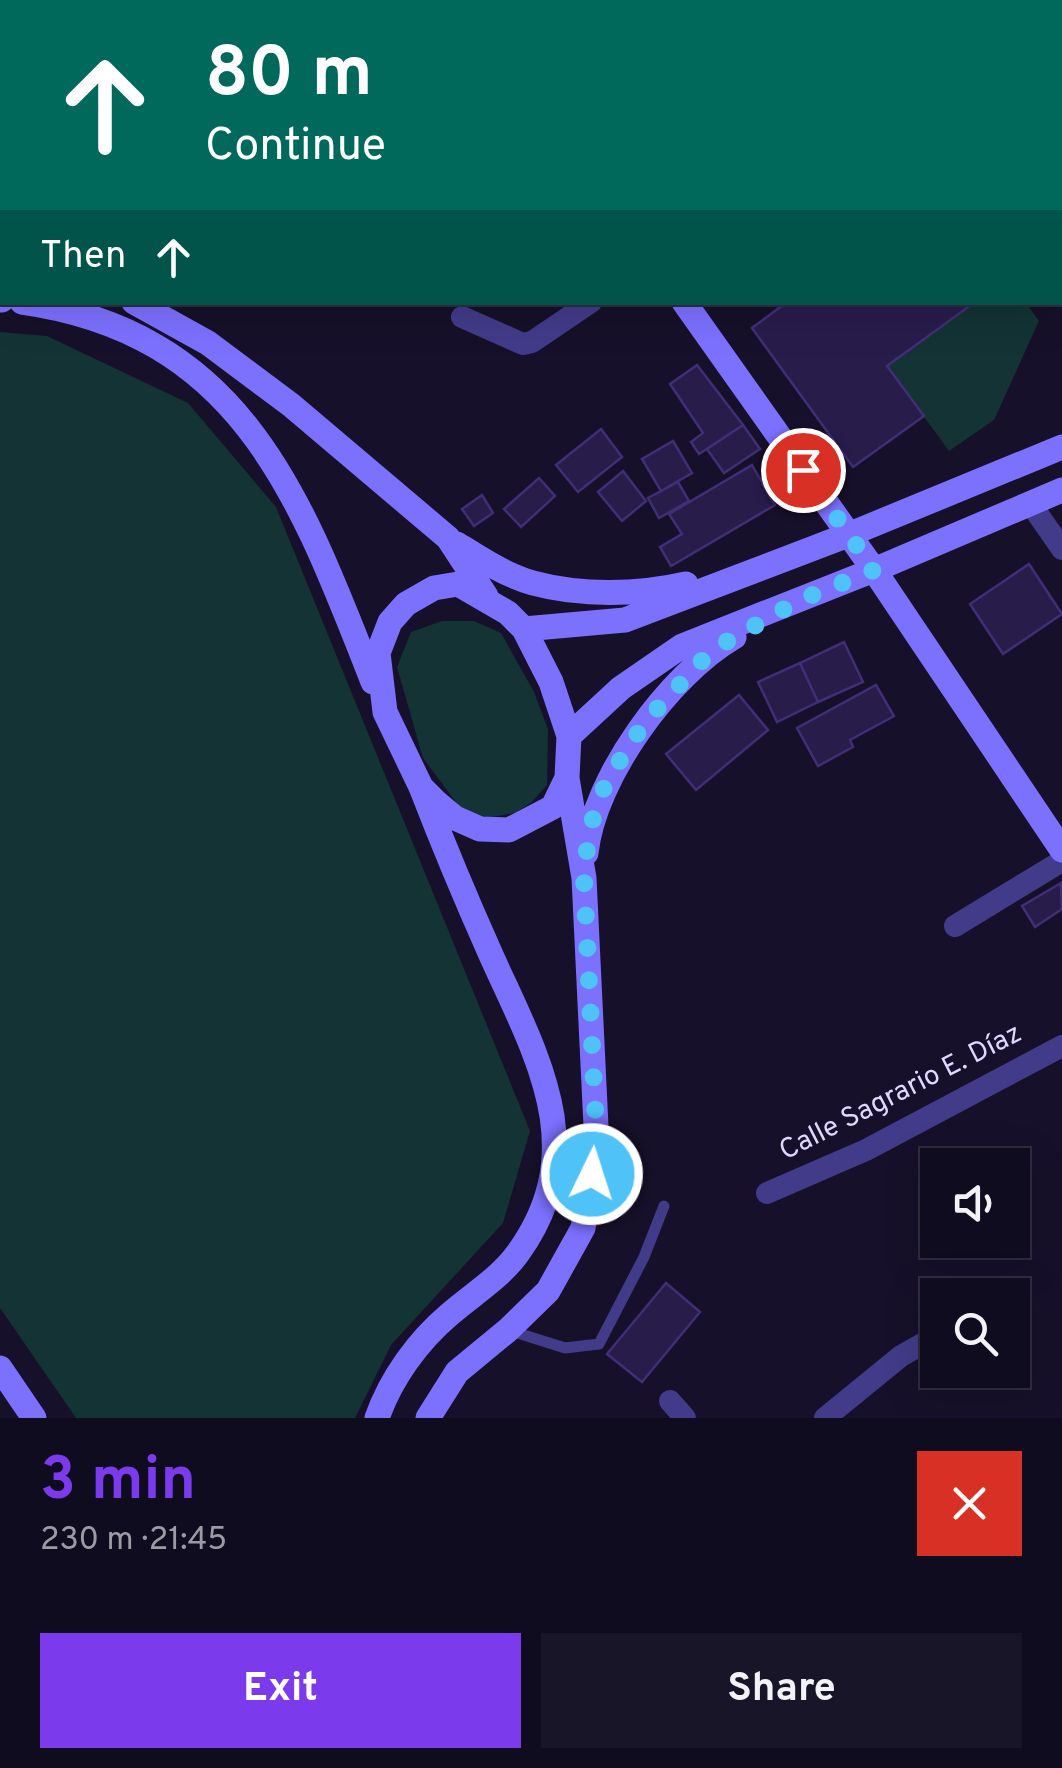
<!DOCTYPE html>
<meta charset="utf-8">
<style>
body{margin:0;font-family:Overpass,sans-serif;background:#191529;color:#f1f3f6;height:100vh;display:flex;flex-direction:column;font-size:38px;white-space:nowrap}
*{box-sizing:border-box;margin:0}
p{font-size:32px;color:#9c9ba5}
.icon{flex:none;width:55px;height:55px;fill:none;stroke:currentColor;stroke-width:2;stroke-linecap:round;stroke-linejoin:round}
.map{position:relative;height:1418px;overflow:hidden}
.side{display:flex;flex-direction:column;background:#100c20;flex:1}
.side>*{flex:none}
.hud{position:absolute;left:0px;top:0px;width:1062px;height:305px;box-shadow:0 10px 40px #0002,0 0 0 2px #302c3e;background:#00695c;color:#fff;overflow:hidden}
.tools{position:absolute;left:920px;top:1148px;display:grid;gap:20px}
.tools a{display:grid;place-items:center;width:110px;height:110px;border-radius:0px;background:#100c20;box-shadow:0 10px 40px #0002,0 0 0 2px #302c3e;font-size:50px}
.pin{position:absolute;display:grid;place-items:center;width:85px;height:85px;color:#fff;margin:-42px;border:5px solid #fff;border-radius:50%;box-shadow:0 2px 10px #0007}
.me{position:absolute;width:110px;margin:-55px;rotate:4deg;stroke-linejoin:round;filter:drop-shadow(0 0 8px #0008)}
.turn{display:flex;align-items:center;gap:35px;height:210px;padding:0 40px;font-size:45px}
.turn .icon{width:130px;height:130px;stroke-width:2.5}
.turn b{display:block;font-size:70px;line-height:85px}
.then{display:flex;align-items:center;height:95px;padding:0 40px;background:#0003;gap:20px;font-size:38px}
.round{display:grid;place-items:center;flex:none;width:105px;height:105px;border-radius:0px;background:#191529}
.head{display:flex;align-items:center;justify-content:space-between;height:170px;padding:0 40px}
h1{font-size:60px;font-weight:700;line-height:75px;color:#7c3aed}
.primary-button{display:flex;gap:20px;margin-top:auto;padding:20px 40px}
.primary-button a{flex:1;height:115px;border-radius:0px;background:#7c3aed;color:#fff;font-size:40px;font-weight:700;line-height:115px;text-align:center}
.primary-button a+a{background:#191529;color:#f1f3f6}
.map>svg:first-child{display:block}
</style>
<div class="map">
<svg width="1062" height="1418" viewBox="0 0 1062 1418">
<rect width="100%" height="100%" fill="#16102a"/>
<path fill="#133334" d="M975 303H1026L1039 321 994 420 949 451 887 366Z
M0 332 47 336 188 403 276 507 530 1131 503 1223 391 1345 355 1418H76L0 1308Z
M442 621H474L501 633 534 692 548 729 547 785 532 802 515 813 486 818 464 813 423 758 397 667 411 632Z"/>
<path fill="#281c4b" stroke="#412e77" stroke-width="2.5" d="M679 0H770L767 2Z
M1060 195 1062 198V287L1060 284Z
M787 302H975L887 366 924 416 853 467 752 328Z
M697 365 743 425 699 454 691 442 703 433 670 384Z
M743 425 760 449 724 473 707 449Z
M601 429 622 457 578 492 556 465Z
M673 441 692 473 661 491 642 459Z
M752 465 775 505 671 566 660 547 682 534 669 514Z
M623 471 646 501 622 521 598 492Z
M539 478 555 496 521 527 504 509Z
M678 482 689 501 659 518 648 498Z
M482 495 493 513 474 526 462 509Z
M1029 564 1062 614 1003 654 970 604Z
M844 642 863 682 818 702 800 663Z
M800 663 818 702 777 722 758 682Z
M876 685 894 716 850 740 853 747 818 766 797 728Z
M739 695 768 730 696 790 666 754Z
M1061 883 1062 909 1035 927 1022 906Z
M666 1283 700 1312 642 1382 607 1354Z"/>
<g fill="none" stroke-linecap="round" stroke-linejoin="round">
<path stroke="#423b89" stroke-width="11" d="M508 1330 565 1348 599 1344 644 1257 664 1206"/>
<path stroke="#423b89" stroke-width="22" d="M337 0 339 2
M665 0 667 2
M1043 0 1045 2
M175 2 178 0
M395 2 398 0
M558 2 562 0
M1060 23 1062 26
M0 181 2 179
M462 317 523 344 532 342 591 302
M1030 503 1062 549
M955 926 1062 861
M767 1193 866 1150 1062 1046
M670 1401 685 1418
M825 1418 901 1356 938 1335"/>
<path stroke="#7c70ff" stroke-width="25" d="M486 0 487 2
M0 262H2
M0 300H2
M22 302C243 333 301 499 373 682
M134 302 208 343 291 405 448 538 486 596
M684 302 874 570 1062 850
M457 544C481 559 505 575 533 583 581 596 638 595 686 584
M458 584 508 613 524 629 551 682 569 736 567 778 553 807 509 830 480 829 455 818 436 802 421 787 385 712 378 653 390 622 406 604 434 588Z
M524 629 625 620 848 535 1062 447
M569 736 621 688 682 646 874 570 1062 490
M586 853C594 778 669 675 734 637
M0 1368 34 1418
M377 1418C391 1378 418 1341 450 1314 473 1294 500 1278 518 1253 593 1149 536 1055 491 955 466 899 443 844 421 787
M428 1418 457 1372 508 1330 548 1291 583 1228 597 1147 584 878 567 778"/>
</g>
<g fill="none" stroke-linecap="round" stroke-linejoin="round">
<path stroke="#4fc3f7" stroke-width="18" stroke-dasharray="0 32.4" d="M592 1174 597 1147 584 878 589 830 606 782 645 722 712 650 800 600 874 570 803 470"/>
</g>
<g text-anchor="middle" dominant-baseline="central" stroke-width="10" stroke-linejoin="round" paint-order="stroke">
<g font-size="28" fill="#dfd9ff" stroke="#16102a">
<text transform="translate(901 1093) rotate(-27)">Calle Sagrario E. Díaz</text>
</g>
</g>
</svg>
<div class="tools">
<a><svg class="icon" aria-label="sound" viewBox="0 0 24 24"><path d="M4 9h4l5-4v14l-5-4H4zM17 9q2 3 0 6"/></svg></a>
<a><svg class="icon" aria-label="search" viewBox="0 0 24 24"><circle cx="10" cy="10" r="6"/><path d="M15 15l6 6"/></svg></a>
</div>
<div class="pin" style="left:803px;top:470px;background:#d93025"><svg class="icon" aria-label="arrive" viewBox="0 0 24 24"><path d="M6 21V4h12l-3 4 3 4H6"/></svg></div>
<svg class="me" style="left:592px;top:1174px" viewBox="-20 -20 40 40"><circle r="17" fill="#4fc3f7" stroke="#fff" stroke-width="3"/><path d="M0-11L8 9 0 5-8 9z" fill="#fff"/></svg>
<div class="hud">
<div class="turn"><svg class="icon" aria-label="ahead" viewBox="0 0 24 24"><path d="M12 20V5M6 11l6-6 6 6"/></svg><div><b>80 m</b>Continue</div></div>
<div class="then">Then<svg class="icon" aria-label="ahead" viewBox="0 0 24 24"><path d="M12 20V5M6 11l6-6 6 6"/></svg></div>
</div>
</div>
<section class="side">
<div class="head"><div><h1>3 min</h1><p>230 m · 21:45</p></div><a class="round" style="background:#d93025;color:#fff"><svg class="icon" aria-label="close" viewBox="0 0 24 24"><path d="M6 6l12 12M18 6L6 18"/></svg></a></div>
<div class="primary-button"><a>Exit</a><a>Share</a></div>
</section>
